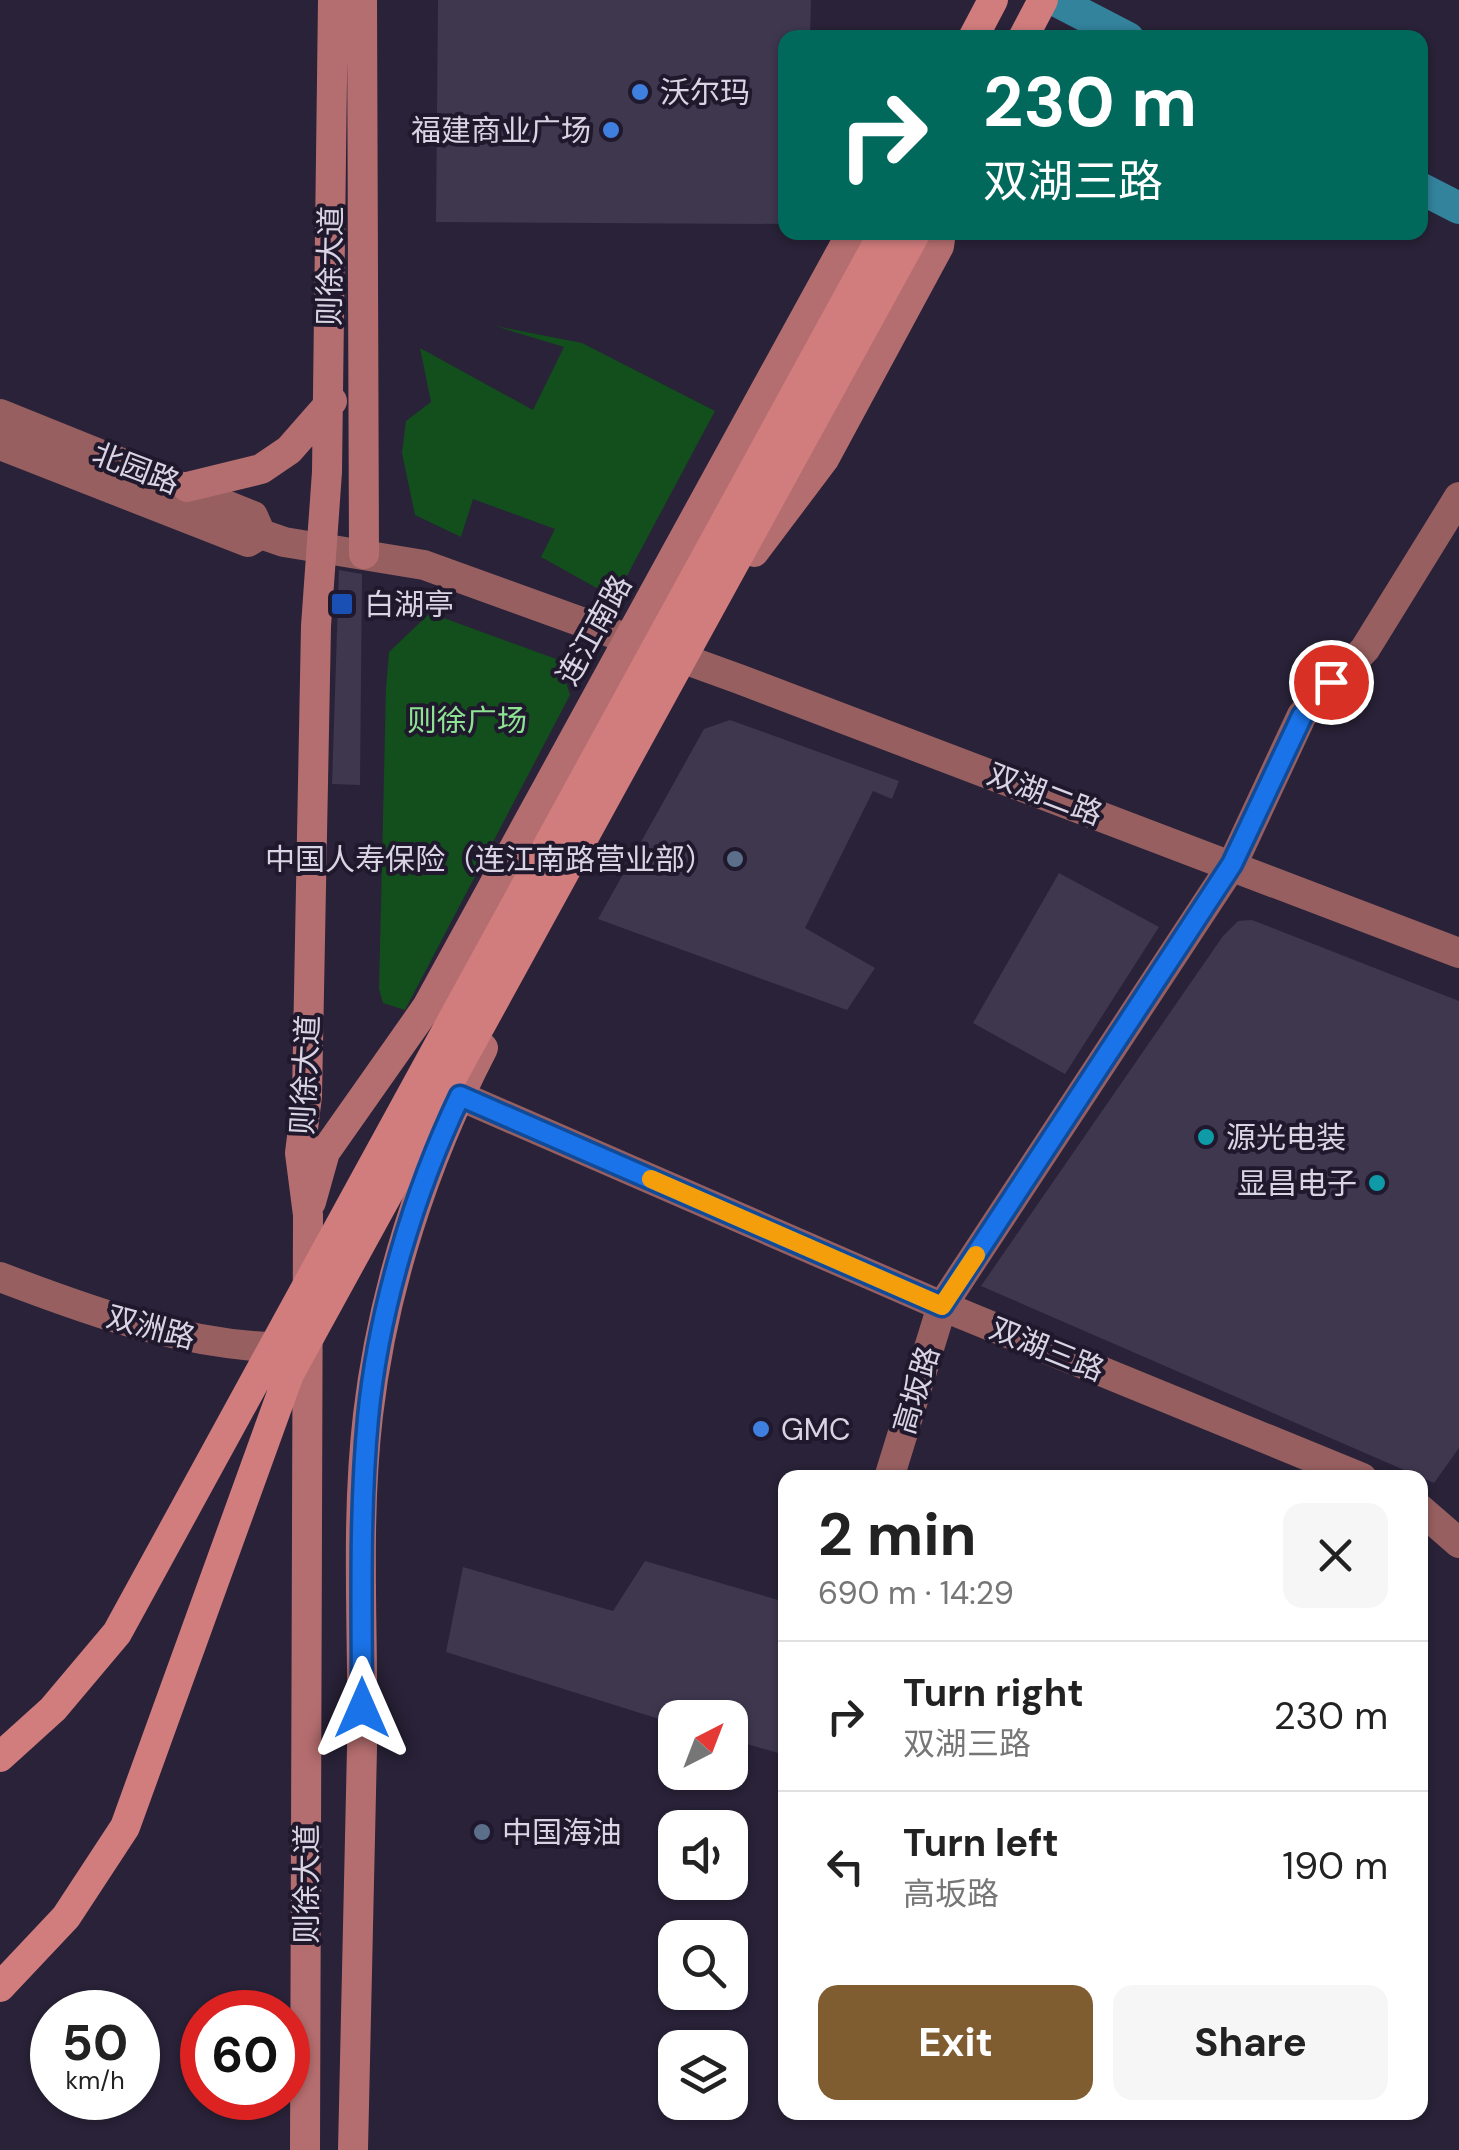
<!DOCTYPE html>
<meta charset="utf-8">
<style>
body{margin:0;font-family:"DM Sans","Noto Sans SC",sans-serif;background:#f6f6f6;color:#222;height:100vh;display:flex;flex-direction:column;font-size:38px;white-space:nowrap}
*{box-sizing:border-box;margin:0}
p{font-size:32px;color:#767676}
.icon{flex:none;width:55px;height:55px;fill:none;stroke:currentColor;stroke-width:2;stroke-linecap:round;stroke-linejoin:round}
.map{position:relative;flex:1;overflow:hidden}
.drawer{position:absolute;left:778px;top:1470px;width:650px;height:650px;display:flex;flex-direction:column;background:#fff;border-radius:20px;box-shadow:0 2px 8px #0004}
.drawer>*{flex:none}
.banner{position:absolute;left:778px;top:30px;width:650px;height:210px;border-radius:20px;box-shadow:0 2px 8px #0004;background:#00695c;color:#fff;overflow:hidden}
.needle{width:65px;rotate:42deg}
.fabs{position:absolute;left:658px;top:1700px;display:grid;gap:20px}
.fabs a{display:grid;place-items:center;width:90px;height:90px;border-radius:20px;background:#fff;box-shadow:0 2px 8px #0004;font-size:50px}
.speed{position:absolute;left:30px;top:1990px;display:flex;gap:20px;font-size:50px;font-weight:700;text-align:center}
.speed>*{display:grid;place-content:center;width:130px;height:130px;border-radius:50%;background:#fff;box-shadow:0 2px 8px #0004;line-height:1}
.speed small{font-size:25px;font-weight:400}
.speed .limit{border:15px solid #d22;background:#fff;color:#111}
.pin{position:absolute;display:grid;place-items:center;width:85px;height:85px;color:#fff;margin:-42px;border:5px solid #fff;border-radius:50%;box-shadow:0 2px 10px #0007}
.me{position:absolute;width:110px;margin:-55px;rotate:0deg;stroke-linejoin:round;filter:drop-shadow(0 0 8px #0008)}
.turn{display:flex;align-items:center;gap:35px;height:210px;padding:0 40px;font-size:45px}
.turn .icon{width:130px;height:130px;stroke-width:2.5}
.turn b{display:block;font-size:70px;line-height:85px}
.round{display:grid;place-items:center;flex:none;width:105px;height:105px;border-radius:20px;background:#f6f6f6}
.headline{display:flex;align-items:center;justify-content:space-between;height:170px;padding:0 40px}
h1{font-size:60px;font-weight:700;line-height:75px}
.primary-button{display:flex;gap:20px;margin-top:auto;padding:20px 40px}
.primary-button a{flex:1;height:115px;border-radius:20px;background:#805d30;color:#fff;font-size:40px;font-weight:700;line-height:115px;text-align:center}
.primary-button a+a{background:#f6f6f6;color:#222}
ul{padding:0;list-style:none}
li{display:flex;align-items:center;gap:30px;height:150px;padding:0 40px;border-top:2px solid #e0e0e0}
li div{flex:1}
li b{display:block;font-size:38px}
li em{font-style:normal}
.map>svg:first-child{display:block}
</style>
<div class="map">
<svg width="1459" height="2150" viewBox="0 0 1459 2150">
<rect width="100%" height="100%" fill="#292238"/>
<path fill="#124f1c" d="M495 326 582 343 715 411 622 585 602 591 541 557 555 529 473 499 461 537 415 515 402 453 406 421 431 402 420 348 533 410 564 347Z
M430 613 559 660 570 695 405 1010 383 1003 379 989 386 688 389 652Z"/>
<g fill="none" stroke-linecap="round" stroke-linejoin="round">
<path stroke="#33839c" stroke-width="32" d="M1055 0 1128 38
M1420 188 1459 208"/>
</g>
<path fill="#3e374e" d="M438 0H811L810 38H785V224L436 222Z
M339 570 362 574 360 785 332 784Z
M730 720 899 781 892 799 873 791 805 928 875 968 847 1010 598 919 704 729Z
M1059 873 1159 927 1065 1074 973 1023Z
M1252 920 1459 1001V1448L1434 1483 981 1286 1223 936 1238 921Z
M645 1561 785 1602V1755L730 1739V1718H675V1724L446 1652 463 1567 613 1611Z"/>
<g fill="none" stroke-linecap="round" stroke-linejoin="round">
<path stroke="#975f60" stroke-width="30" d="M0 414 253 516 261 534 284 542 424 565 739 679 1459 953
M0 445 248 542 261 534
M460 1096 942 1306 1362 1478
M0 1277C97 1314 191 1348 296 1348
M889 1478 942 1306 1232 865 1302 715 1365 649 1459 497
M1420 1509 1459 1543"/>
<path stroke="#b56e6f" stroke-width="30" d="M362 0 364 554
M187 487 261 469 289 450 332 401
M754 552 824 459 939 246 941 232
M311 1202 325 1152 427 1007 852 232
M305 2150 308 1215 300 1153 307 1096 316 626 327 472 333 0
M353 2150C355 2016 360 1882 362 1748 364 1638 355 1526 368 1415 383 1288 424 1162 483 1048"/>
<path stroke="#d17c7d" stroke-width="30" d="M973 38 993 0
M1023 38 1043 0
M0 1757 53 1709 117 1633 884 232
M0 1987 66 1917 125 1827 289 1374 916 232"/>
</g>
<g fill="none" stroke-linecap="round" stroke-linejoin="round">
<g stroke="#114b97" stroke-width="25">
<path id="route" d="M362 1708C362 1611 359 1514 368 1418 378 1312 414 1192 460 1096L942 1306 1232 864 1302 716 1331 682"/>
</g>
<use href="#route" stroke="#1a73e8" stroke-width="18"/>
<path stroke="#f59e0b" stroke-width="18" d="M651 1179 942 1306 976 1255"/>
</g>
<g fill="#3f7fe0" stroke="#20192d" stroke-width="4">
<circle cx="640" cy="92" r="10"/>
<circle cx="611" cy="130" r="10"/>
<circle cx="761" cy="1429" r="10"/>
</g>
<rect fill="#1a4fb4" stroke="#20192d" stroke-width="4" x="330" y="592" width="24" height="24" rx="5"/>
<g fill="#5c6f8a" stroke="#20192d" stroke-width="4">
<circle cx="735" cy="859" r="10"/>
<circle cx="482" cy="1832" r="10"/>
</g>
<g fill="#0f9aa8" stroke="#20192d" stroke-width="4">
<circle cx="1206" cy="1137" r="10"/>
<circle cx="1377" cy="1183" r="10"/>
</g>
<g text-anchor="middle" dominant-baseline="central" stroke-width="8" stroke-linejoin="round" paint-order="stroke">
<g font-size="30" fill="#d8d4e3" stroke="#20192d" text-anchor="start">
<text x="660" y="92">沃尔玛</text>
<text x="591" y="130" text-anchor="end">福建商业广场</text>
<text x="364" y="604">白湖亭</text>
<text x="715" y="859" text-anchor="end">中国人寿保险（连江南路营业部）</text>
<text x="1226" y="1137">源光电装</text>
<text x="1357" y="1183" text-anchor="end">显昌电子</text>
<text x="781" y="1429">GMC</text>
<text x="502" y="1832">中国海油</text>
</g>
<g font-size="30" fill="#d8d4e3" stroke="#20192d">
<text transform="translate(330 266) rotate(-89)">则徐大道</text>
<text transform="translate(136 468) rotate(21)">北园路</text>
<text transform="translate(594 630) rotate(-61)">连江南路</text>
<text transform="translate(1045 794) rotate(21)">双湖二路</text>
<text transform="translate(305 1075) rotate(-87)">则徐大道</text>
<text transform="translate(151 1327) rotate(15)">双洲路</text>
<text transform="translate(1047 1349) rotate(22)">双湖三路</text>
<text transform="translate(916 1390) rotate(-73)">高坂路</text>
<text transform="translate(306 1884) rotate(-90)">则徐大道</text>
</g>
<g font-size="30" fill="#8de293" stroke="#20192d">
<text x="467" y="720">则徐广场</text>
</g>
</g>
</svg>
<div class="fabs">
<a><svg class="needle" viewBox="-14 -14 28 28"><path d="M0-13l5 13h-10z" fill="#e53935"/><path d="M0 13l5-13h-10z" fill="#767676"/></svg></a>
<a><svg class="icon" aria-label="sound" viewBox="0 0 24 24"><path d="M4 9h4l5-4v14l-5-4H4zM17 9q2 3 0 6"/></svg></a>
<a><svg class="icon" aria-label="search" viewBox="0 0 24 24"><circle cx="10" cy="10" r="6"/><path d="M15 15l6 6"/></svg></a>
<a><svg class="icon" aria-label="layers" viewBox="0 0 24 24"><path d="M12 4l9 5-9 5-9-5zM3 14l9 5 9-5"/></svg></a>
</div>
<div class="speed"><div>50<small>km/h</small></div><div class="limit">60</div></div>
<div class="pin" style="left:1331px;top:682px;background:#d93025"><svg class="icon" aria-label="arrive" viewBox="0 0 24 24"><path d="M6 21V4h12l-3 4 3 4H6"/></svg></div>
<svg class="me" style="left:362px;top:1708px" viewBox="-20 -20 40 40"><path d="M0-17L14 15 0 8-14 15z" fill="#1a73e8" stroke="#fff" stroke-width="4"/></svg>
<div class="banner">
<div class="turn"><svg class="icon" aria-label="right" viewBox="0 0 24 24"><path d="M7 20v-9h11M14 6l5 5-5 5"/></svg><div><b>230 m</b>双湖三路</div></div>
</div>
<section class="drawer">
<div class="headline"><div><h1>2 min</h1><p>690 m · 14:29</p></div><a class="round"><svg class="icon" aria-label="close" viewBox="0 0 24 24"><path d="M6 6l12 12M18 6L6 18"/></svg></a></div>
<ul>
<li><svg class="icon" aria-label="right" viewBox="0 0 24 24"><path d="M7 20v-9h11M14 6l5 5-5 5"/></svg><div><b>Turn right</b><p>双湖三路</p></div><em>230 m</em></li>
<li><svg class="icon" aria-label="left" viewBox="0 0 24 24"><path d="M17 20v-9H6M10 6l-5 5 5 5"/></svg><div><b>Turn left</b><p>高坂路</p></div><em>190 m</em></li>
</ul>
<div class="primary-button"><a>Exit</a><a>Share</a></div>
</section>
</div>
